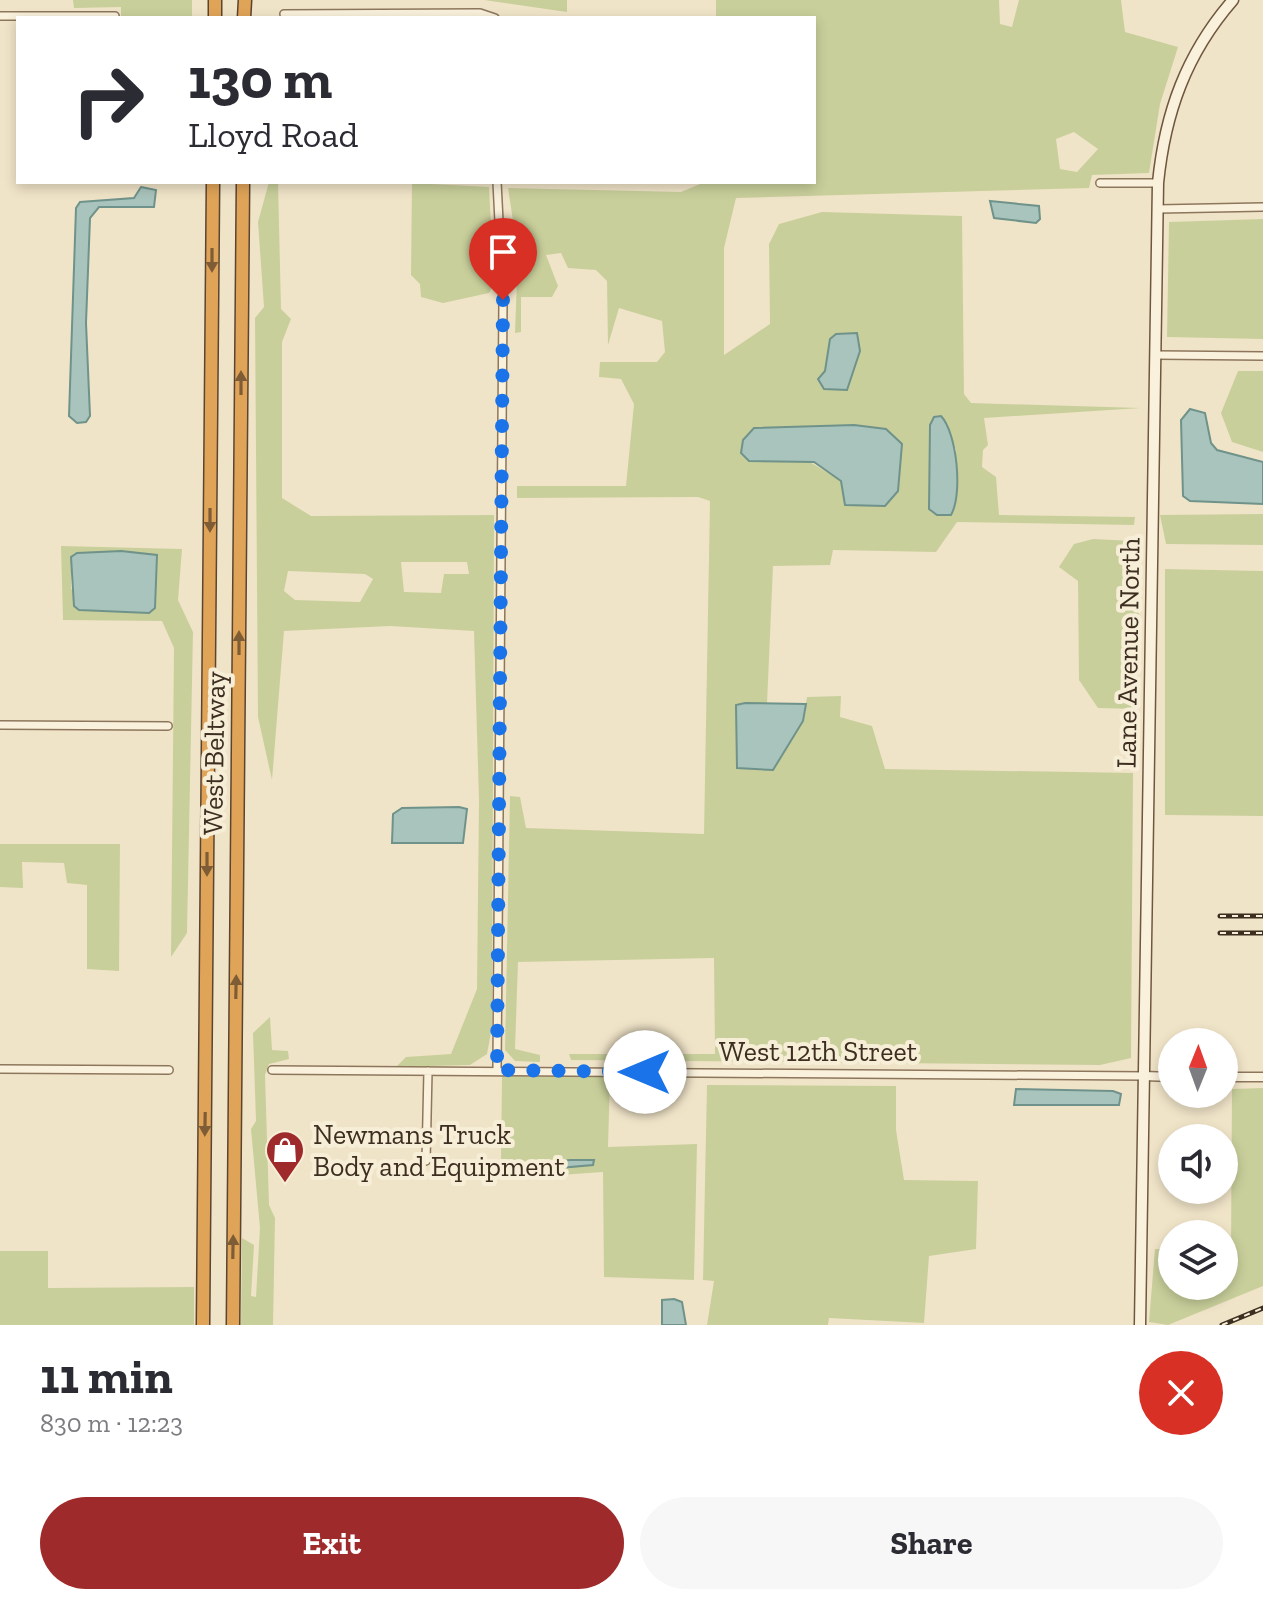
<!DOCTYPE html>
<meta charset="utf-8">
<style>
body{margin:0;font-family:"Zilla Slab",serif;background:#f7f7f7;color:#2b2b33;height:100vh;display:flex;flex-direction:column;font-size:30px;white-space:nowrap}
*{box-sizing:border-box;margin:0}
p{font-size:26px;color:#7c7c81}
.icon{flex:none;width:44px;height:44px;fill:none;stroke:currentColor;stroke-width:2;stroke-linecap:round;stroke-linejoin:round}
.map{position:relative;height:1325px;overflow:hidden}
.panel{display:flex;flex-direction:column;background:#fff;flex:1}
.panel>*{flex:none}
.guide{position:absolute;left:16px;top:16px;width:800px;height:168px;border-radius:0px;box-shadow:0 4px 12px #0003;background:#fff;color:#2b2b33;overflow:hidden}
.needle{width:52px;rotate:1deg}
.tools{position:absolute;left:1158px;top:1028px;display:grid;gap:16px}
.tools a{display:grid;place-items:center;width:80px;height:80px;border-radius:50%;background:#fff;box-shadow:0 4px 12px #0003;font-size:40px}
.pin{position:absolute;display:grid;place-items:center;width:68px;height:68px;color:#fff;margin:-82px -34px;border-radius:50% 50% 50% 0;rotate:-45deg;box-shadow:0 0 8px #0007}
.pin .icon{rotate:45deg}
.me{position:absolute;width:88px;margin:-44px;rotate:270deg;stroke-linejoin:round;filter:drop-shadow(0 0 6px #0008)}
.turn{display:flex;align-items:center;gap:28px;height:168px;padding:0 40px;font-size:36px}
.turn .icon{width:104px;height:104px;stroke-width:2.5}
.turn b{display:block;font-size:56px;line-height:68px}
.round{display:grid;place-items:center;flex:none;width:84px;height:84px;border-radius:42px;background:#f7f7f7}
.headline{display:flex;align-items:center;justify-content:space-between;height:136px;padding:0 40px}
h1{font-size:48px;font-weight:700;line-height:60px}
.cta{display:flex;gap:16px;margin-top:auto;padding:16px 40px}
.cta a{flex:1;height:92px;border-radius:48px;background:#9e2a2b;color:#fff;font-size:32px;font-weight:700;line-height:92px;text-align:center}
.cta a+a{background:#f7f7f7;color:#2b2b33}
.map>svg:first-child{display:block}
</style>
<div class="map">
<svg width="1263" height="1325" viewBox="0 0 1263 1325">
<rect width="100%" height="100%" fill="#f0e4c8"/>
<path fill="#c9cf9b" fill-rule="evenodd" d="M73 0H192V18H121V7L74 8Z
M484 0H567V12Z
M716 0H999L1000 24 1012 27 1019 0H1121L1125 32 1178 47 1160 104 1149 173 1092 175 1089 188 736 198 724 248V355L770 324 769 244 779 224 822 212 962 216 964 394 971 403 1141 408 984 418 988 445 983 450 982 467 996 477 999 515 1135 517 1134 525 957 522 936 552 833 550 830 565 773 566 767 704 736 706 737 768 803 721 807 697 841 696 840 717 872 726 885 769 1133 773 1131 1058 1100 1065 571 1060 569 1054H715L714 958 518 962 515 1049 540 1055V1062L515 1061 505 1050 510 796 520 797 526 828 704 834 710 501 698 497 517 498V486H626L634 404 621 379 599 377 600 362H657L665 352 662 321 619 308 608 345 607 281 596 270 568 268 561 253 546 255 558 286 552 297H521V332L515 333 518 253 508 188 681 192 705 182H814V18H716ZM1074 132 1098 149 1077 172 1060 169 1056 139ZM934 417 956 449 954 511 951 515 929 509 930 425ZM853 425 886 429 841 481 754 428Z
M269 182H278L281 309 291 319 282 342V498L311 516 494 515 492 1027 487 1054 470 1065 396 1067 406 1057 451 1054 477 989 479 800 474 631 390 626 284 631 272 780 258 717 255 318 264 307 258 222ZM401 562H467L469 574H444L441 593 404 592ZM288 571 365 574 373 579 360 602 295 600 284 591Z
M412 183 489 187 494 284 489 293 443 303 421 297 420 284 411 275Z
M1263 219V339L1167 337 1169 222Z
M1238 371H1263V452L1232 442 1221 413Z
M1263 514V545L1166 544 1160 515Z
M1093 539 1133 541 1140 551 1137 709 1098 708 1079 680 1078 581 1059 567 1074 544Z
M61 546 182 549 178 600 193 632 187 933 171 957 174 648 162 621 63 620ZM121 551 157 555 155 608 71 589V556Z
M1165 569 1263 571V816L1165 815Z
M0 844H120L119 971 87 969V885L67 883 64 863 22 862 23 888 0 887Z
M270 1017 272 1050 288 1051 289 1059 269 1064 265 1075 269 1205 275 1218 273 1325H241L242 1238 254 1245 251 1296 256 1297 260 1228 251 1129 256 1121 253 1033Z
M502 1076 610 1077 608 1147 697 1144 694 1280 604 1277 603 1172 517 1178 501 1160Z
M707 1085 896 1086V1130L904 1180 978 1181 976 1249 929 1256 924 1323 829 1318 828 1325H707L714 1281 703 1280Z
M1263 1088V1286L1168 1325 1149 1322 1155 1249 1172 1250V1286H1224V1250H1231L1232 1089Z
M0 1251H48V1288L194 1287V1325H0Z"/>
<path fill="#a9c4bc" stroke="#6f938a" stroke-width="2" d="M141 187 156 190 154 207H99L90 218 86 323 90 416 86 422 77 423 69 416 76 208 80 202 134 198Z
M990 201 1039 206 1040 219 1036 223 994 218Z
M857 333 860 351 847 390 824 389 818 379 825 371 830 339 836 334Z
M1190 409 1205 413 1211 443 1217 450 1263 462V504L1190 501 1183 496 1181 420Z
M941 416C957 433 963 494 951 515H937L929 509 930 425 934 417Z
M854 425 886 429 902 444 898 491 885 506 845 505 841 481 814 462 749 461 741 453 743 440 754 428Z
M121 551 157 555 155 608 149 613 79 610 74 606 71 557 77 553Z
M745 703 806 704 803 721 773 770 737 768 736 705Z
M459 807 467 809 463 843H392L393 814 402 808Z
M1016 1089 1113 1091 1121 1094 1119 1105H1014Z
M570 1160H594L593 1165 512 1172 514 1168Z
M674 1299 682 1302 686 1325H662V1300Z"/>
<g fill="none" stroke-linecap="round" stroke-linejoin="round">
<g stroke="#8d765c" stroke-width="10">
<path id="minor" d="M284 14 480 13 495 18
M0 16H115
M1100 183H1158
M1158 209 1263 207
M1157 355 1263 356
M0 725 168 726
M0 1069 169 1070
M272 1070 1144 1076
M497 1070 503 300 497 182
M426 1161 428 1071"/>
</g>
<g stroke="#8d765c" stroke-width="11">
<path id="tertiary" d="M1144 1076 1172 1077
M1224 1077H1263"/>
</g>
<g stroke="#6f573f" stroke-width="13">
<path id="secondary" d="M1140 1325 1158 183C1165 113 1186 54 1233 0"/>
</g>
<g stroke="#5b4430" stroke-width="15">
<path id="motorway" d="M215 18V0
M244 18 245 0
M203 1325 213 182
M233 1325 243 182"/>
</g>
<use href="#minor" stroke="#faf1dc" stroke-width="7"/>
<use href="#tertiary" stroke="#faf1dc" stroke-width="8"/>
<use href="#secondary" stroke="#faf1dc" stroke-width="10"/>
<use href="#motorway" stroke="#e0a458" stroke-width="12"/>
<g stroke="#3d2e20" stroke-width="5">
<path id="rail" d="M1220 916H1263
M1220 933H1263
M1222 1325 1263 1308"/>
</g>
<use href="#rail" stroke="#f7eed8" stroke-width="2" stroke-dasharray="6" stroke-linecap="butt"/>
</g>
<defs><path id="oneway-solid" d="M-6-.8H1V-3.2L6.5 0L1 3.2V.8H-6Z" transform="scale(2)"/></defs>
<g fill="#7e5d36">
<use href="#oneway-solid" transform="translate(212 260) rotate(90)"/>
<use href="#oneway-solid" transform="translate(241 383) rotate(-90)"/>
<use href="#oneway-solid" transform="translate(210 520) rotate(90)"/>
<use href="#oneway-solid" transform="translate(239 643) rotate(-90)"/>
<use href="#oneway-solid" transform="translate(207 864) rotate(90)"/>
<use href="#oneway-solid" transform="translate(236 987) rotate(-89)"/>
<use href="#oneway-solid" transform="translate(205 1124) rotate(91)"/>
<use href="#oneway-solid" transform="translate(233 1247) rotate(-89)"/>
</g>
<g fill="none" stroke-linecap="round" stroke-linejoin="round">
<path stroke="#1a73e8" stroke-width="14" stroke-dasharray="0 25.2" d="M503 300 497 1070 645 1072"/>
</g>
<defs>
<g id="shop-pin" transform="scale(2)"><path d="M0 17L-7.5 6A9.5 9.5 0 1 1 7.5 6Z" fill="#9e2a2b" stroke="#f7eed8"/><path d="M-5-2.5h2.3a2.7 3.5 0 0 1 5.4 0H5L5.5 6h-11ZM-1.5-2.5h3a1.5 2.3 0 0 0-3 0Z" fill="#fff"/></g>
</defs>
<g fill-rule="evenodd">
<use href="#shop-pin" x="285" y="1150"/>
</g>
<g text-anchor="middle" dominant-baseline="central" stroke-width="8" stroke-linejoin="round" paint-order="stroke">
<g font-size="28" fill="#3d2e20" stroke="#f7eed8">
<text transform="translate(1128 653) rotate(-89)">Lane Avenue North</text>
<text transform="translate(214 753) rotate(-89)">West Beltway</text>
<text x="818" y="1051">West 12th Street</text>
</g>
<g font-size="28" fill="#3d2e20" stroke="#f7eed8" text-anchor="start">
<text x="313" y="1134">Newmans Truck<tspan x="313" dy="32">Body and Equipment</tspan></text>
</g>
</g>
</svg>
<div class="tools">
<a><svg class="needle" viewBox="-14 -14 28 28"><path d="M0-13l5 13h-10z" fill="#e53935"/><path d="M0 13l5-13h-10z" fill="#7c7c81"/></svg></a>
<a><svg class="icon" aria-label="sound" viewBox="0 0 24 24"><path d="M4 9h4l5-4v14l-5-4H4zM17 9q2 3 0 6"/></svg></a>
<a><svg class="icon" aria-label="layers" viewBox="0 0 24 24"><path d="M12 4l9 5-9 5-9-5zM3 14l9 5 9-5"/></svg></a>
</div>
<div class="pin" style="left:503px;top:300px;background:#d93025"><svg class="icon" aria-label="arrive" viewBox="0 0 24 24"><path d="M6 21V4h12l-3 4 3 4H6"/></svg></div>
<svg class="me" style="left:645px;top:1072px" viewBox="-20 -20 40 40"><circle r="19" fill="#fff"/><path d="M0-13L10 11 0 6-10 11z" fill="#1a73e8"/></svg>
<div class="guide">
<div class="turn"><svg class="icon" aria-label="right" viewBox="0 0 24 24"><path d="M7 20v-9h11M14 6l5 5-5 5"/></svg><div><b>130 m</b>Lloyd Road</div></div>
</div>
</div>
<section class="panel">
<div class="headline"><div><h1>11 min</h1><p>830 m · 12:23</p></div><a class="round" style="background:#d93025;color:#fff"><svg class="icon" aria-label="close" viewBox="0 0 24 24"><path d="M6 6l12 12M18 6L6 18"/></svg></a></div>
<div class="cta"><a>Exit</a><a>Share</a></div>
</section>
